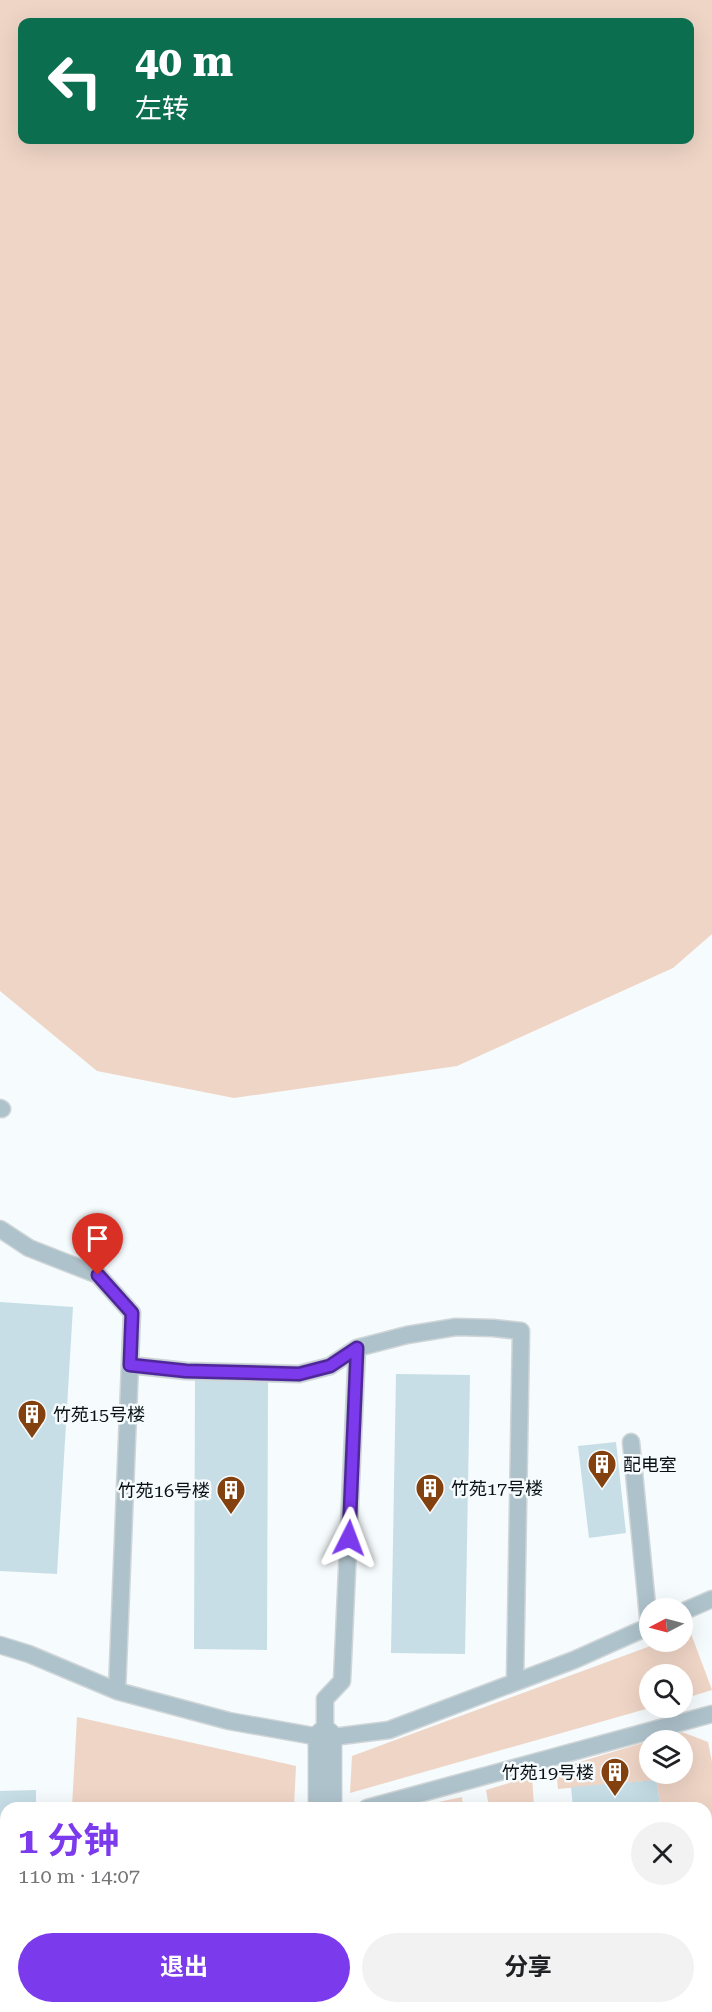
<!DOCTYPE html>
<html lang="zh">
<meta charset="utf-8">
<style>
body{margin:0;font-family:"Roboto Serif","Noto Sans SC",serif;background:#f2f2f2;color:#202124;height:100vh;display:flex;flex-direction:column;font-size:22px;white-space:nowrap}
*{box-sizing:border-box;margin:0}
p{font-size:20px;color:#757577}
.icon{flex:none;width:33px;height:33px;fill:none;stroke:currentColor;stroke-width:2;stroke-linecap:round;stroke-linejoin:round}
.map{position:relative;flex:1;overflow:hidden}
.drawer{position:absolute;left:0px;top:1802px;width:712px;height:212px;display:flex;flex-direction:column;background:#fff;border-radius:18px 18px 0 0;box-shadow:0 6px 24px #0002}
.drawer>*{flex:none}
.banner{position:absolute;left:18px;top:18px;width:676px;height:126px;border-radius:12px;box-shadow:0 6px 24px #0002;background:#0b6e4f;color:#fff;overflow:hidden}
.needle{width:39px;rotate:264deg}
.fabs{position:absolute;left:639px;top:1598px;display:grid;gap:12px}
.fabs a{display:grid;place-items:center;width:54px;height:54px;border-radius:50%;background:#fff;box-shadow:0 6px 24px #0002;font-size:30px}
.pin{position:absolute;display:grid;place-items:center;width:51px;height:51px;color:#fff;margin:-62px -26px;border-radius:50% 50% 50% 0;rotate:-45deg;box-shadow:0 0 6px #0007}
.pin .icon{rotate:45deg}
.me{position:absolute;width:66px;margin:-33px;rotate:3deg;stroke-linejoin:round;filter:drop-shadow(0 0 4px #0008)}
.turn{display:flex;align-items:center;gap:21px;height:126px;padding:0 18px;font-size:27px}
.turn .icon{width:78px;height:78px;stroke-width:2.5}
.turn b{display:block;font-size:42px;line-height:51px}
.round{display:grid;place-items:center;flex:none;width:63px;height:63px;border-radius:32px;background:#f2f2f2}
.head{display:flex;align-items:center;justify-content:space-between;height:102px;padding:0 18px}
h1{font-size:36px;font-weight:700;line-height:45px;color:#7c3aed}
.action{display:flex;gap:12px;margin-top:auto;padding:12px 18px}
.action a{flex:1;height:69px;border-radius:36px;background:#7c3aed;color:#fff;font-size:24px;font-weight:700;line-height:69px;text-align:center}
.action a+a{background:#f2f2f2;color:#202124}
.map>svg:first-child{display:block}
</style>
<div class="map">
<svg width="712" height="2012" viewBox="0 0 712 2012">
<rect width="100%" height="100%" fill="#f6fbfd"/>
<path fill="#efd5c6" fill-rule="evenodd" d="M0 0H712V934L673 968 457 1066 234 1098 97 1071 0 991ZM690 22V140H22V22Z
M690 1631 712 1690 683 1699 682 1674H650V1707H653L350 1793 352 1756 664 1641H682L683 1634Z
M77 1717 296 1766 294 1807H72Z
M682 1732 708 1742 712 1762V2012H677L676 2007H706V1808L660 1807 657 1780 558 1789 556 1769 649 1741 650 1773H682V1740H655Z
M532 1776 534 1807H489L486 1790Z
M462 1797 463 1807H415Z
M62 2007H282V2012H61Z
M338 2007H388L389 2012H338Z"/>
<path fill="#c7dee7" d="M0 1302 73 1307 57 1574 0 1571Z
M396 1374 470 1375 465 1654 391 1653Z
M195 1380H268L267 1650 194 1649Z
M616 1442 626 1533 589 1538 578 1446Z
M657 1780 660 1808H573L571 1787Z
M36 1790V1808H6V1859H0V1791Z
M0 1888H6V1979H0Z
M0 2007H32V2012H0Z
M388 2007H471V2012H389Z
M589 2007H676L677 2012H589Z"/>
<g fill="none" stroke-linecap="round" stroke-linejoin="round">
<g stroke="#d0d6d8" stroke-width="19">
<path id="service" d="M0 1108 2 1109
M0 1229 29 1248 98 1275 132 1313 117 1691
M130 1365 186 1371 299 1374 330 1366 357 1348 407 1335 456 1327 493 1328 521 1331 515 1682
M631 1442 649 1626
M682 1612 712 1599
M0 1645 29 1654 117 1691 229 1721 325 1738 389 1730 574 1660 650 1626
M325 1738V1699L342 1681 357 1348
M367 1808 712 1714"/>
</g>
<g stroke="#d0d6d8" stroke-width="35">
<path id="minor" d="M325 1738V1808
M321 2012V2007"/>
</g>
<use href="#service" stroke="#aec2cb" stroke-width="16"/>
<use href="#minor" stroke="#aec2cb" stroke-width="33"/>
</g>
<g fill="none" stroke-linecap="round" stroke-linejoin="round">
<g stroke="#51269a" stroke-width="15">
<path id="route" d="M98 1275 132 1313 130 1365 186 1371 299 1374 330 1366 357 1348 349 1538"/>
</g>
<use href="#route" stroke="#7c3aed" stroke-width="10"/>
</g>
<defs>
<g id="building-pin" transform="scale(1.5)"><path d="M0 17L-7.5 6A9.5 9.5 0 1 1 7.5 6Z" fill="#83410f" stroke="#f6fbfd"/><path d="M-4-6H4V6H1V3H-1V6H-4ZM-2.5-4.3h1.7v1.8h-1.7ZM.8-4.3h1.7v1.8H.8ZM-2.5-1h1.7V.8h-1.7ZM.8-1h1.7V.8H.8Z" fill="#fff"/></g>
</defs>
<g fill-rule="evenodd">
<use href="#building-pin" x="32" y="1414"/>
<use href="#building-pin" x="602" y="1464"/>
<use href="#building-pin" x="430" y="1488"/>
<use href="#building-pin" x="231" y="1490"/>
<use href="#building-pin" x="615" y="1772"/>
</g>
<g text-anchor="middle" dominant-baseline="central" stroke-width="5" stroke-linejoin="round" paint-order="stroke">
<g font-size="18" fill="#091114" stroke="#f6fbfd" text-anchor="start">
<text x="53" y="1414">竹苑15号楼</text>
<text x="623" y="1464">配电室</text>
<text x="451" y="1488">竹苑17号楼</text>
<text x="210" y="1490" text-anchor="end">竹苑16号楼</text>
<text x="594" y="1772" text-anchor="end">竹苑19号楼</text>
</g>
</g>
</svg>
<div class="fabs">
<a><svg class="needle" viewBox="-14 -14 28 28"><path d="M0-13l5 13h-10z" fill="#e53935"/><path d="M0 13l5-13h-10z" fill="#757577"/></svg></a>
<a><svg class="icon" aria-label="search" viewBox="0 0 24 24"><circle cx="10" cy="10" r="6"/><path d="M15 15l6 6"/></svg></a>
<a><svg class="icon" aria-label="layers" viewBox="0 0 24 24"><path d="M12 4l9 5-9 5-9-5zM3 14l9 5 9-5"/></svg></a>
</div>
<div class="pin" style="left:98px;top:1275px;background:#d93025"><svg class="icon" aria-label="arrive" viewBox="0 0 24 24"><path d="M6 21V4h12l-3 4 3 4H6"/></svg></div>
<svg class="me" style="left:349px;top:1538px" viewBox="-20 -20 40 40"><path d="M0-17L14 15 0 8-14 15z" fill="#7c3aed" stroke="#fff" stroke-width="4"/></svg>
<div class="banner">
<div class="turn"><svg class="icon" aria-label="left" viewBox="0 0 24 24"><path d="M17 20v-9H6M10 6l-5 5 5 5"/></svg><div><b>40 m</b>左转</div></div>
</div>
<section class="drawer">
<div class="head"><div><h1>1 分钟</h1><p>110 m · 14:07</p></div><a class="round"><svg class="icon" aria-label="close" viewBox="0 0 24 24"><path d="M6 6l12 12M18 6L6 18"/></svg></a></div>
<div class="action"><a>退出</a><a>分享</a></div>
</section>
</div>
